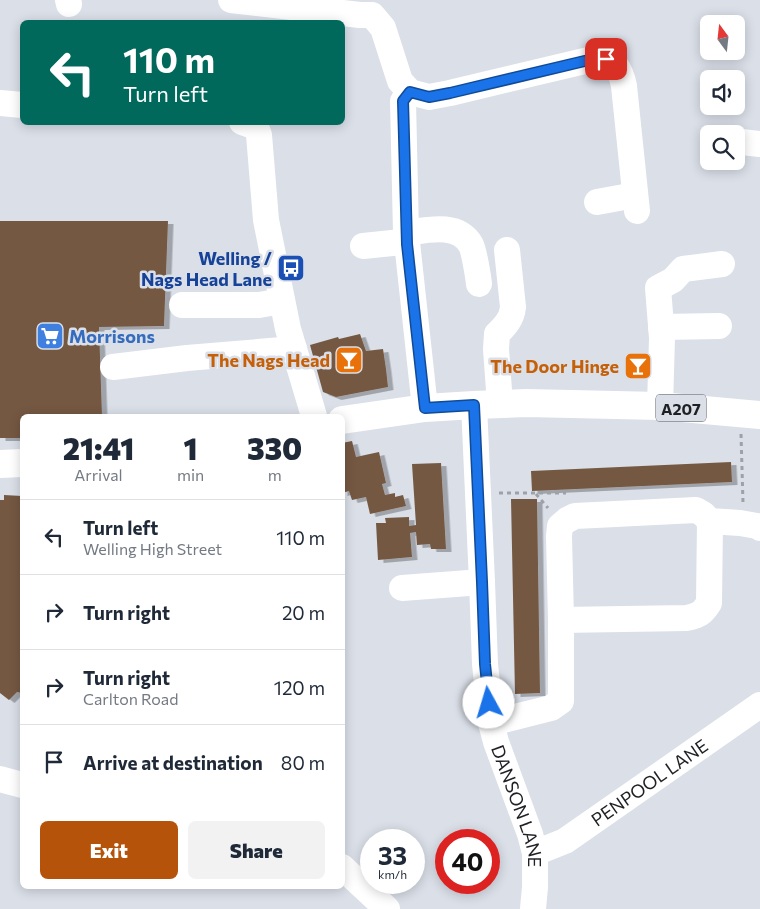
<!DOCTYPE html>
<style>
body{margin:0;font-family:Commissioner,sans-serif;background:#f2f2f3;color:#1f2937;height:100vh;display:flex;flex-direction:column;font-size:19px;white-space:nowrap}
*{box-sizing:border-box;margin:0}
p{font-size:16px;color:#747a83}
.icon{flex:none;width:28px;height:28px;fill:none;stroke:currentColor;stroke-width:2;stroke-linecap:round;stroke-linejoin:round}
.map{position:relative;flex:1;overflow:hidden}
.side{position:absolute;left:20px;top:414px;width:325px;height:475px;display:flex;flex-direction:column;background:#fff;border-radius:8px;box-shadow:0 2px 12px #0003}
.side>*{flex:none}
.guide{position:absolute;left:20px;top:20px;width:325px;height:105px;border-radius:8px;box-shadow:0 2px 12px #0003;background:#00695c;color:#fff;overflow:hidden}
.needle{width:32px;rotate:345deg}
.tools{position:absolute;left:700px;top:15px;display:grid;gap:10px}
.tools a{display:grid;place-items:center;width:45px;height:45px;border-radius:8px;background:#fff;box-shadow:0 2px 12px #0003;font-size:25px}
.speed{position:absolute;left:360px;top:829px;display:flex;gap:10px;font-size:25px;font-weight:700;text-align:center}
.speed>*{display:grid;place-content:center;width:65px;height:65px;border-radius:50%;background:#fff;box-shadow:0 2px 12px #0003;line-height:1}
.speed small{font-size:12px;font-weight:400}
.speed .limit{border:8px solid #d22;background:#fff;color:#111}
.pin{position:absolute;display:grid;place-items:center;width:42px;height:42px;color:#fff;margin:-21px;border-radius:10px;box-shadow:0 2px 8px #0006}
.me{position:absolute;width:55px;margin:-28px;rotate:354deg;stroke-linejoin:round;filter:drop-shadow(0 0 4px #0008)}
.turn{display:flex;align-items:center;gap:18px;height:105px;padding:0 20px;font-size:22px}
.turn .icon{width:65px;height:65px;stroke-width:2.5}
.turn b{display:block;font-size:35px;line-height:42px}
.eta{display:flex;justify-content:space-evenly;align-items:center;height:85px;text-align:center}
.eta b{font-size:30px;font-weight:800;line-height:35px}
.primary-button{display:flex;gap:10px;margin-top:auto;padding:10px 20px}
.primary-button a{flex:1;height:58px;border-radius:8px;background:#b45309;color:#fff;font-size:20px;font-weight:800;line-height:58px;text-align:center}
.primary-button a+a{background:#f2f2f3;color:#1f2937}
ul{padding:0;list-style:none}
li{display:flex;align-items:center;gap:15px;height:75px;padding:0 20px;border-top:1px solid #e0e1e3}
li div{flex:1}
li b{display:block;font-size:19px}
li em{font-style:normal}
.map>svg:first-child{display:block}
</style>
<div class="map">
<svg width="760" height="909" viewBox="0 0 760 909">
<defs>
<filter id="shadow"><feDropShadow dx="5.5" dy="3" stdDeviation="0" flood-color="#0004"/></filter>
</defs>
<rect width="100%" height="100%" fill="#dadfe8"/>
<path fill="#755942" filter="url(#shadow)" d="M0 221H168L164 326 99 327 102 416H22V438H0Z
M360 334 366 351 383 349 386 369 388 387 336 397 323 392 310 345 338 337 339 339Z
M352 441 356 457 379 452 386 483 382 484 385 495 395 493V497L403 495 406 506 370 514 366 497 352 500 349 491 342 493V443Z
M731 462 732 482 532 491 531 471Z
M441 463 446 549H431L430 544 417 545 416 532 410 533 412 557 378 560 376 523H386L385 518 409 517V526L416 525 412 464Z
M4 495 22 496V693L17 692 9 700 0 693V500H4Z
M511 499H537L540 693 515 694Z"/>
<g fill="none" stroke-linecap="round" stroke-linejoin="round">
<path stroke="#9da1a8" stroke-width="3" stroke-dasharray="4 4" stroke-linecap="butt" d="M741 434 743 503
M499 493H566
M536 494 548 508"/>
<g stroke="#fff" stroke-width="26">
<path d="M68 0 69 4"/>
<path d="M231 0 360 15H372L383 28 400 81 410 92"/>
<path d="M410 92 429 97 450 93 593 59C597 59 603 58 606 59 618 62 622 76 624 86L637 211"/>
<path d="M410 92 403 101 406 233 425 408"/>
<path d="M0 103 22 105"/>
<path d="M242 122 256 127 259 135 266 220 288 329 314 416"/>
<path d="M742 142 760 144"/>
<path d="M597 202 635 195"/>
<path d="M406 233C427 230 458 222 471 245 474 251 478 275 479 284"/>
<path d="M363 246 402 242 407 244"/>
<path d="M182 305H259L282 301"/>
<path d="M661 327 719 326"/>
<path d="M113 367 187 358 294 349"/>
<path d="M500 404 496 349 497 334C505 326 512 319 513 307L507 250"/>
<path id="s1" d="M474 405 482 582 485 664 491 723 496 742 530 834 535 853V887L533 909"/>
<path d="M660 406 662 338 658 288 673 280 683 269 722 264"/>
<path d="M402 588 482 582"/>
<path d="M561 620 687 618C699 615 702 614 709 603L710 521"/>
<path d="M491 723 551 708 561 701V620L559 536 560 526 567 520 575 516 696 510 703 514 710 521 740 523 757 526 760 528"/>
<path d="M0 779 22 785"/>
<path id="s2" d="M535 853 565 841 760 705"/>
<path d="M342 867 387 909"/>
</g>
<path stroke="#fff" stroke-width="28" d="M342 420 425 408 474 405 526 403 660 406 760 415
M0 464 22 463"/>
</g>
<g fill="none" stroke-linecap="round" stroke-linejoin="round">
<g stroke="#114b97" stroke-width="12">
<path id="route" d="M489 703 485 664 482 582 474 405 425 408 407 244 403 101 410 92 429 97 450 93 593 59H606"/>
</g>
<use href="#route" stroke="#1a73e8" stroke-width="9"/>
</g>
<defs>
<g id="bus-square" transform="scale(1.4375)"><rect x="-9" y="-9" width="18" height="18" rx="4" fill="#1a4fb4" stroke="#dadfe8"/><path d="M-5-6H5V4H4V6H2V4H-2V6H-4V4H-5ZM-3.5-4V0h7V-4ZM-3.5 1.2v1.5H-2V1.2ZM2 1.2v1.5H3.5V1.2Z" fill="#fff"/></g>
<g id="supermarket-square" transform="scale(1.4375)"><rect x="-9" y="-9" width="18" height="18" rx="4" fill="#3f7fe0" stroke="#dadfe8"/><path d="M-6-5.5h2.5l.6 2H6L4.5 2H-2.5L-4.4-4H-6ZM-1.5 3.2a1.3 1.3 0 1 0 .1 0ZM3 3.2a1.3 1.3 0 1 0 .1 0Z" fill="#fff"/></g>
<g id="bar-square" transform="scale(1.4375)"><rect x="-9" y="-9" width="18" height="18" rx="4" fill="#e8710a" stroke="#dadfe8"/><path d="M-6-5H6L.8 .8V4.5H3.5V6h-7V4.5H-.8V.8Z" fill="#fff"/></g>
</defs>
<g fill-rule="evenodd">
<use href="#bus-square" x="291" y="268"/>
<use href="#supermarket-square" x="50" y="336"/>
<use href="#bar-square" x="349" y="360"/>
<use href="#bar-square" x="638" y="366"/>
</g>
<g text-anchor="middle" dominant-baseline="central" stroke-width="5" stroke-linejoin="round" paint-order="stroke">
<rect fill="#dadfe8" stroke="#57595e" stroke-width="1" x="656" y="394.5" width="50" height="27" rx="4"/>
<g font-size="16" font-weight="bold" fill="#1f2023">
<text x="681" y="408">A207</text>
</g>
<g font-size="18" font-weight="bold" fill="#164399" stroke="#dadfe8" text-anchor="end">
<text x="272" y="258">Welling /<tspan x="272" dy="21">Nags Head Lane</tspan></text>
</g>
<g font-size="18" font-weight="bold" fill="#366cbe" stroke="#dadfe8" text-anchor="start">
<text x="69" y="336">Morrisons</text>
</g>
<g font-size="18" font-weight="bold" fill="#c56008" stroke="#dadfe8" text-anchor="end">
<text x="330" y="360">The Nags Head</text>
<text x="619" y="366">The Door Hinge</text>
</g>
<g font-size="18" fill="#1f2023" stroke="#dadfe8">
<text stroke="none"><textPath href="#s2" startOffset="135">PENPOOL LANE</textPath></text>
<text stroke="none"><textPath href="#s1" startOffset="406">DANSON LANE</textPath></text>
</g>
</g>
</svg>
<div class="tools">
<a><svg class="needle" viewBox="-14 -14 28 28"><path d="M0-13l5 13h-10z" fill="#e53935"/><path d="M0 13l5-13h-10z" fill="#747a83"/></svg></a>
<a><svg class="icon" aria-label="sound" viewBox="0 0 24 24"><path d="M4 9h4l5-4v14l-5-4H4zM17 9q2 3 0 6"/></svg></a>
<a><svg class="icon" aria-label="search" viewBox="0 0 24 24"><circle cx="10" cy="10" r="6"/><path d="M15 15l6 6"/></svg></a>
</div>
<div class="speed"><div>33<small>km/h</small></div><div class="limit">40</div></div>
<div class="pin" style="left:606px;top:59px;background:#d93025"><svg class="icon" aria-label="arrive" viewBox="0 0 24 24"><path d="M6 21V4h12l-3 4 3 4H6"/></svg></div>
<svg class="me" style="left:489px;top:703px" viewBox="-20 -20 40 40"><circle r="19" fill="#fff"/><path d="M0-13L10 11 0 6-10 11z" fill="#1a73e8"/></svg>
<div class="guide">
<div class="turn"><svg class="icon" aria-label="left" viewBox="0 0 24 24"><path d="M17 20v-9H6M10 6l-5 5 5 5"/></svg><div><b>110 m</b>Turn left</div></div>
</div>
<section class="side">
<div class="eta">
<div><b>21:41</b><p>Arrival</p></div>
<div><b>1</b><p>min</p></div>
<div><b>330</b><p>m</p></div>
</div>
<ul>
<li><svg class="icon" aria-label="left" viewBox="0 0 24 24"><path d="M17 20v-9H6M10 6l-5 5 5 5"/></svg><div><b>Turn left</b><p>Welling High Street</p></div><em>110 m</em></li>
<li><svg class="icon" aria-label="right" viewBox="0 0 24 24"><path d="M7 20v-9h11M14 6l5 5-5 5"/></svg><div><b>Turn right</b></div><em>20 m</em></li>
<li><svg class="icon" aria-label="right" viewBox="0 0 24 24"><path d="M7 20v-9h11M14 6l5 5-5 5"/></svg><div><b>Turn right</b><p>Carlton Road</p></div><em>120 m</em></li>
<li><svg class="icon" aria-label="arrive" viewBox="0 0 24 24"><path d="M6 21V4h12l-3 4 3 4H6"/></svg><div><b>Arrive at destination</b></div><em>80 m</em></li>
</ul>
<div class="primary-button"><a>Exit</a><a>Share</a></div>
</section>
</div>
